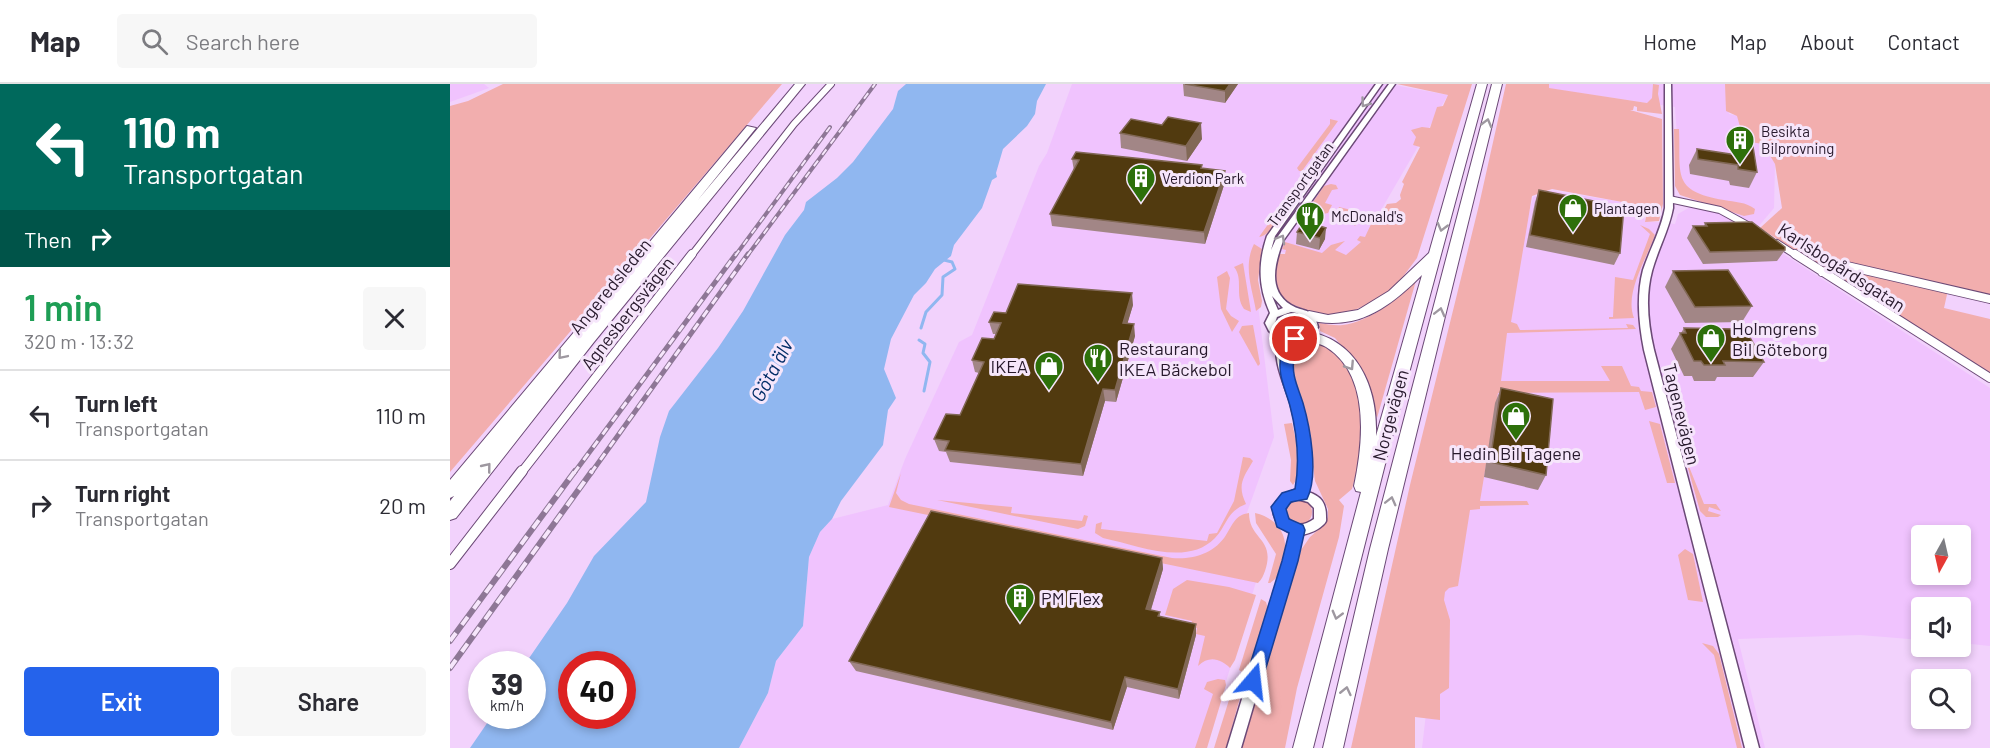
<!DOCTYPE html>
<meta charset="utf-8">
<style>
body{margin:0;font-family:Barlow,sans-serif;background:#f7f7f7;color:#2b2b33;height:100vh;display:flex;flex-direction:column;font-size:22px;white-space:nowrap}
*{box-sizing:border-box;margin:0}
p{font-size:20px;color:#7c7c81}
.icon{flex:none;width:33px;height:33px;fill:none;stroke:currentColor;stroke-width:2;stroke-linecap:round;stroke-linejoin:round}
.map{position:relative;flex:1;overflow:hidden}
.details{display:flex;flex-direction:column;background:#fff;width:450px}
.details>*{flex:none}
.hud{background:#00695c;color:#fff;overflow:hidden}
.needle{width:39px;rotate:188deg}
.buttons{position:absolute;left:1461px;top:441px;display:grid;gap:12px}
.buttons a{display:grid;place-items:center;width:60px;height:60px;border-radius:6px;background:#fff;box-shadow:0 3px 9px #0003;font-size:30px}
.speed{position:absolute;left:18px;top:567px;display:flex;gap:12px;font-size:30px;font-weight:700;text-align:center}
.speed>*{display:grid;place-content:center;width:78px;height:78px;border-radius:50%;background:#fff;box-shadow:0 3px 9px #0003;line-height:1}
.speed small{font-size:15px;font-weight:400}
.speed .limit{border:9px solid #d22;background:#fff;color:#111}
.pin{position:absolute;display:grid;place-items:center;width:51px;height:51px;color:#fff;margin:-26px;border:3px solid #fff;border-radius:50%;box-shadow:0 2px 6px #0007}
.me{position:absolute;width:66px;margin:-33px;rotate:17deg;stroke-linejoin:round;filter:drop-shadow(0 0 4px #0008)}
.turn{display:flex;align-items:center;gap:21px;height:126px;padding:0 24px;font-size:27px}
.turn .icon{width:78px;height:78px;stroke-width:2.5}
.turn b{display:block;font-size:42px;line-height:51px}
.then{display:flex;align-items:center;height:57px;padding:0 24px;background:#0003;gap:12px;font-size:22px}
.round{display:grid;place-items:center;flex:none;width:63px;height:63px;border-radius:6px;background:#f7f7f7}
.summary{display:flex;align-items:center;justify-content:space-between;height:102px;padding:0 24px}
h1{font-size:36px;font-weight:600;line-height:45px;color:#1e9e55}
.cta{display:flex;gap:12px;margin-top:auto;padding:12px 24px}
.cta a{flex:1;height:69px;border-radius:6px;background:#2563eb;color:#fff;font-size:24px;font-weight:600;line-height:69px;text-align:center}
.cta a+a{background:#f7f7f7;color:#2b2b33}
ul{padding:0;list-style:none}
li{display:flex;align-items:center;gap:18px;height:90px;padding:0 24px;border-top:2px solid #e1e1e2}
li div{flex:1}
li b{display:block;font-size:22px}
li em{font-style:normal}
header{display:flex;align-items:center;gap:36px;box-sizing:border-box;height:84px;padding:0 30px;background:#fff;border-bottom:2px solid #e1e1e2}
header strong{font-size:28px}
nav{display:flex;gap:33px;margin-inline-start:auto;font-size:21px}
.search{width:420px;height:54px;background:#f7f7f7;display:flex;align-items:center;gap:15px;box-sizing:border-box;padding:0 21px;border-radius:6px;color:#7c7c81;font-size:22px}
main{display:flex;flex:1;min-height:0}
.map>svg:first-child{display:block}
</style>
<header>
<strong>Map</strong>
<div class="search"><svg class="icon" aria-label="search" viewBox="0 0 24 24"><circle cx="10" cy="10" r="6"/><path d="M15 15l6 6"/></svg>Search here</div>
<nav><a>Home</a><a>Map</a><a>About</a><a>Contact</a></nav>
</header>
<main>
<section class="details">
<div class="hud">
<div class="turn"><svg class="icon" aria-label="left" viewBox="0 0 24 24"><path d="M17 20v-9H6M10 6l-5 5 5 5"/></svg><div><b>110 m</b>Transportgatan</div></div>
<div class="then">Then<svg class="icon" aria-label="right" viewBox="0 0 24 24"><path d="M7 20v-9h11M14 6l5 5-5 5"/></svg></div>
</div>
<div class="summary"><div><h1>1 min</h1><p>320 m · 13:32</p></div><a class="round"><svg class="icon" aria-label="close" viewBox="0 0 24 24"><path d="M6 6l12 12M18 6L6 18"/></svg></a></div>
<ul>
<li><svg class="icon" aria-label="left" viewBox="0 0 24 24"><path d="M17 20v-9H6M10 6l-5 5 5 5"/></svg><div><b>Turn left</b><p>Transportgatan</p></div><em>110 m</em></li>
<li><svg class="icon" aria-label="right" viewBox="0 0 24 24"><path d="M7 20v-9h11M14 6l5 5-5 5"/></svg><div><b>Turn right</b><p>Transportgatan</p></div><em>20 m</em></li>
</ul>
<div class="cta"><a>Exit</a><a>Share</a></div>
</section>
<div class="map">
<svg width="1540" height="664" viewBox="0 0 1540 664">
<rect width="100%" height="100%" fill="#f2d2fc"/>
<path fill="#f0c3fe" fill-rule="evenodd" d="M0 0H34L39 4 0 18Z
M622 0H939L998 11 902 176 804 165 808 221 824 353 794 437 806 498 756 664H289L318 609 326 577 353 542 359 473 370 448 382 435 438 421 455 375 509 258 522 251 589 82 597 69Z
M1095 0H1275L1279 30 1289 32 1291 54 1313 60 1325 80 1324 124 1308 143 1298 147 1540 304V562L1511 559 1510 524H1472L1471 556 1410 551 1288 555 1315 664H972L1000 425 1083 113 1102 107 1192 121 1195 137 1225 140 1228 130 1240 123 1242 108 1230 96 1225 23 1095 4ZM1472 452H1510V490H1472Z"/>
<path fill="#f2aeae" d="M53 0H332L0 388V22L18 17Z
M947 0H1022L967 174 946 202 932 213 901 228 885 233 864 229 839 219 828 209 823 195 829 170H835L836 166 832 165 835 158 872 169 881 161 895 157 885 166 896 171 911 158 907 156 910 152 915 153 922 138 910 134 905 142 902 138 892 133 888 135 886 133 889 123 930 133 937 120 946 119 951 115 950 111 954 100 952 98 970 63 963 61 966 53 961 46 972 43 980 44 987 23 993 22 998 11Z
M1056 0H1099V4L1197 19 1202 14 1203 0 1209 1 1208 10 1212 30 1187 27V23L1184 22 1183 26H1180L1212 35 1213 120 1209 137 1195 138 1198 123 1194 122 1102 105 1082 112 1061 238 1067 240 1070 246 1178 244 1176 240 1183 241 1186 245 1057 249 1051 297H1160L1151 282H1172L1181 302 1189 303 1191 307 1202 308 1206 323 1195 326 1189 308 1048 309 1030 417H1077L1079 421 1030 422V425L1020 426 1008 502 999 504 995 508 994 516 1000 536 999 604 990 610V636L965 633V664H901L960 401 1029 121Z
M1275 0H1540V216L1498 206 1494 224 1540 235V291L1310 144 1332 124 1325 80 1313 60 1294 57 1287 32 1276 27Z
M880 35 888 37 852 87H849L847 84 880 40Z
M1224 45H1229C1231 91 1221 107 1274 116 1285 118 1296 118 1305 125L1304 130 1294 132 1230 111 1225 102Z
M851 94 856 98C839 109 827 150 809 153Z
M881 100 886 101 888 105 882 106 875 119 882 121 878 129 852 134 874 102Z
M1190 141 1199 145 1205 151C1197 174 1174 209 1184 234L1159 235V233H1163L1165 193 1183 196 1200 150Z
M804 160 812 165 808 196 812 217 811 223 806 227C802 204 793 182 804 160Z
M793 179 801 228 794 225C784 211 794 195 784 183Z
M777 187 780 194 776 225 781 232 789 237 782 248 771 225 767 193Z
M967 193 927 334 905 278 885 254 870 247 869 239C877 240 885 242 893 241 918 238 954 213 967 193Z
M803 241 810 280 808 282 789 248 792 242Z
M860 256 880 263 895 279 905 299 913 338 910 374 902 405 889 416 894 422 889 453 847 604 835 664H792L851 466 860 453 875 440 878 433V425L865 397 859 353 841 284 845 265 854 257Z
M1199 337 1210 340 1225 399H1217Z
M842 339C846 359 856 383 843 401L840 397 841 376 834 340Z
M1234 370 1254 420H1266L1271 427 1259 423 1258 427 1271 431 1268 433H1256L1250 427Z
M793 373 800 374 803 377C793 394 787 401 796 420 776 428 778 440 765 454 737 483 687 461 653 454L645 449 646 440 652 438 651 445 757 457 759 450 767 449 784 417Z
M451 389 446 409 451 416 459 420 722 474C743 476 765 469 776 451 783 440 785 431 799 429 799 456 826 454 815 487 813 492 812 495 808 499L439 423Z
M836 428a13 13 0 1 1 26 0a13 13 0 1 1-26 0Z
M487 416 562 423 561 429 632 437 634 431 638 432 635 442 628 445Z
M805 429C831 435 841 456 832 480 829 489 828 494 820 499H818L826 470 806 439Z
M1235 465 1243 470 1253 518 1238 516 1228 471Z
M737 496 779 503 806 511 785 576 780 584C771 575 759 571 748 582L755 552 746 550 747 544 740 543 742 537 715 531 723 505Z
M811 515 816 518 818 525 799 586 792 588 789 586Z
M1252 559 1263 562 1269 570 1292 664H1287L1264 571Z
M768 595 775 596 776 601 757 664H745L763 610 754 605 757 598Z
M789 598 793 603 776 664H764L784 600Z"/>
<path fill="#90b7f0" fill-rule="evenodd" d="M456 0H596L587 17 585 30 577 42 553 65 546 89 547 93 542 96 532 124 504 161 501 172 485 185 476 199 464 211 441 255 434 285 446 314 438 326 433 361 391 417 382 435 370 448 359 473 353 542 326 577 318 609 289 664H20L42 632H82V580H75L117 519 144 472 196 418 210 353 219 327 268 264 293 227 335 151 354 126 356 118 387 94 403 78 443 25 448 7ZM122 580H172V632H122Z"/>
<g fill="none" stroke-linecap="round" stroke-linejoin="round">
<path stroke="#90b7f0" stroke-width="3" d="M471 244 476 228 492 211 493 193 505 185 502 178 494 176
M469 256 475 260 473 269 480 278 474 307"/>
<g stroke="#6b4976" stroke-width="8">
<path id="minor-far2" d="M1219 115 1270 126 1303 144
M1327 159 1347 172
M241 172 344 40 381 0"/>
</g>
<g stroke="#6b4976" stroke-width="10">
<path id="minor-far1" d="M1345 170 1540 294
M1372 188 1397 182 1540 215
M71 389 242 170"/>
</g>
<g stroke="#6b4976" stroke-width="12">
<path id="minor" d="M0 480 72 387"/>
</g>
<g stroke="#6b4976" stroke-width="3">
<path id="tertiary" d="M926 0H932L825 152 821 166 826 155 939 0H945L833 157C825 179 817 206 841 221 854 229 864 223 868 243L861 252 853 256 844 266 842 287 840 290C854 329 865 366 858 408 871 412 876 419 876 432 876 437 877 437 873 441 867 447 860 449 852 451L846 477 791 664H777L834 477 841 449C834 446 829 442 826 436 817 419 833 410 847 405 852 376 848 346 840 318 833 296 823 278 827 254L819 247 815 239 820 229C808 202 808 179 817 152ZM822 212 833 224 828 226ZM841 228C850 229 856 233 858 243 849 255 831 253 825 239L827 233ZM847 415 858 418 864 424V435C853 443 842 443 835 430 835 420 839 418 847 415Z
M1215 0H1221L1223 124C1219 146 1208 165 1202 187 1195 213 1198 240 1204 266L1309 664H1295L1194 266C1189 240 1186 213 1193 186 1200 165 1211 146 1215 124Z"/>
</g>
<g stroke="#6b4976" stroke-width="2">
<path id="trunk" d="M345 0H355L144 258 6 434 0 436V417L4 412 0 414V396L297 42 306 44 247 117Z"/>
</g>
<g stroke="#6b4976" stroke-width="2">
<path id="motorway" d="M1027 0H1037L945 341 863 664H843L911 408 906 407 904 402C913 359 921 291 876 263 867 258 858 258 849 255L847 252 854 247C907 254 928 303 926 352L972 191C938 225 905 249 854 235L852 232 859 227 878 231 908 226 939 207 979 169Z
M1042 0H1052L938 465 893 664H873L920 465Z"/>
</g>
<use href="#minor-far2" stroke="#fff" stroke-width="6"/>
<use href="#minor-far1" stroke="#fff" stroke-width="8"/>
<use href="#minor" stroke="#fff" stroke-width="10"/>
<use href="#tertiary" fill="#fff" fill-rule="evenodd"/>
<use href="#trunk" fill="#fff" fill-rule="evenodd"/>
<use href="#motorway" fill="#fff" fill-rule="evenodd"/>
<g stroke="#8e7796" stroke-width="4">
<path id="rail-far2" d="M285 172 380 43
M297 172 425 0"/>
</g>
<g stroke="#8e7796" stroke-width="5">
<path id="rail-far1" d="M124 389 286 170
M141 389 298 170"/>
</g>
<g stroke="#8e7796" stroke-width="6">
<path id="rail" d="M0 557 125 387
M0 584 142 387"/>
</g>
<use href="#rail-far2" stroke="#f6e6fb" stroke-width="2" stroke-dasharray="7" stroke-linecap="butt"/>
<use href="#rail-far1" stroke="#f6e6fb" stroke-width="3" stroke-dasharray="8" stroke-linecap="butt"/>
<use href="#rail" stroke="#f6e6fb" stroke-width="4" stroke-dasharray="10" stroke-linecap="butt"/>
</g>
<path fill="#a28686" d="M733 0H788L775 19 734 12Z
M670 49 752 55 737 77 671 64Z
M1290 49 1307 88 1299 104 1280 101 1279 97 1240 90 1239 81 1247 65 1283 71 1282 64Z
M622 75 752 84 775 98 755 160 602 142 600 130 624 87Z
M1089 106 1170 169 1164 181 1076 163 1085 118Z
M1255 139 1335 166 1327 177 1253 180 1237 154 1243 142H1254Z
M847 148 875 155 869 166 846 160Z
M1223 187 1302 222 1292 238 1235 239 1215 203Z
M683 221 677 240 685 252 666 318 655 317 633 392 500 378 496 368 489 367 484 355 510 331 529 289 525 288 522 276 544 255 546 250H543L539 238Z
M1234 244 1290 250 1314 278 1303 293H1267L1265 297H1244L1242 292H1234L1221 265 1230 249H1231Z
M1051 304 1096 391 1088 406 1034 393 1045 319Z
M712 474 713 485 701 526 710 528V533L746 551 729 615 677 603 663 646 406 587 399 577Z"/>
<path fill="#816856" d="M780 0H788L775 19V7Z
M751 39 752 55 737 77 736 62Z
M775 87V98L755 160 754 148Z
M876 144 875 155 869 166 870 154Z
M682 209 683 221 674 251 673 239Z
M684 240 685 252 666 318 665 306Z
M653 305 655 317 633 392 631 380Z
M712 474 713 485 698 535 696 525Z
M746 540V551L729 615 728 605Z
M675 593 677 603 663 646 661 638Z"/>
<path fill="#513a0f" stroke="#816856" stroke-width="1.5" d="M735 0H780L775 7Z
M718 33 751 39 736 62 670 49 681 35 712 41Z
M1290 49 1301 50 1307 88 1288 85V81L1248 75 1247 65 1287 71 1286 67 1293 69Z
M626 68 752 81 751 84 775 87 754 148 600 130 629 76 622 75Z
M1089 106 1174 123 1170 169 1080 151Z
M854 137 876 144 870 154 847 148Z
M1302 138 1335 163V166L1260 168 1243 142H1257L1255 139Z
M1278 186 1302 222 1245 223 1223 187Z
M568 200 682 209 673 239 684 240 665 306 653 305 631 380 495 366 499 357 484 355 496 330 510 331 534 278 522 276 532 254 544 255 551 239 539 238 544 228 556 229Z
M1234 244 1286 245 1290 250H1298L1314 278 1273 277 1275 281H1254L1251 277H1244L1230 249H1236Z
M1051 304 1103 315 1096 391 1040 378Z
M481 427 712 474 696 525 710 528 708 532 746 540 728 605 675 593 661 638 399 577Z"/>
<defs><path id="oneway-chevron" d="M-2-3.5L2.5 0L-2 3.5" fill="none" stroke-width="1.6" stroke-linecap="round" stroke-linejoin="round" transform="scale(1.5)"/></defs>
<g stroke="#9e98a0">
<use href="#oneway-chevron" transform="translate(915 19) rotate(126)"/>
<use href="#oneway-chevron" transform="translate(1037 39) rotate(-75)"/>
<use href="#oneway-chevron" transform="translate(992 143) rotate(105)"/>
<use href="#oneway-chevron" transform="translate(831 155) rotate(-60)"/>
<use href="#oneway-chevron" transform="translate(990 228) rotate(-76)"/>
<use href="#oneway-chevron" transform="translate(112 271) rotate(130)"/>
<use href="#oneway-chevron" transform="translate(900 282) rotate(57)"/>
<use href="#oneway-chevron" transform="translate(37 383) rotate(-51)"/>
<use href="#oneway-chevron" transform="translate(941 417) rotate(-76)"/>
<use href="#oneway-chevron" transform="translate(887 531) rotate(105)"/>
<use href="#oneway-chevron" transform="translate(896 607) rotate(-77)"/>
</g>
<path fill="#2563eb" stroke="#184099" stroke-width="1.5" d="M849 250 856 254C852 260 845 267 844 274 841 291 848 303 853 319 860 343 869 391 857 415L841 418 836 425 839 435 853 441 855 446 848 477 812 597 810 603 803 605 797 603 795 597 832 477 839 449 827 443 821 423 832 409 845 405C850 377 847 349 840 322 835 304 827 290 831 271 833 264 839 258 841 252Z"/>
<defs>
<g id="building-pin" transform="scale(1.5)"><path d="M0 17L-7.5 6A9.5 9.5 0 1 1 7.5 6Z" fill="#2d700a" stroke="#f6e6fb"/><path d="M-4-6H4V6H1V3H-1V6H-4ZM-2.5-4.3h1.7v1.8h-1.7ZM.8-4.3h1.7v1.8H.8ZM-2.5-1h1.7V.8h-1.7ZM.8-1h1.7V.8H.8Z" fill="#fff"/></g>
<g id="shop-pin" transform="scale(1.5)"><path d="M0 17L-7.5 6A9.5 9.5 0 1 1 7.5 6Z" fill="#2d700a" stroke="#f6e6fb"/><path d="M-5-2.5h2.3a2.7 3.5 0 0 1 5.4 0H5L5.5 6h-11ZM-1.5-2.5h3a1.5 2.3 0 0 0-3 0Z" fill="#fff"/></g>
<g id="restaurant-pin" transform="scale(1.5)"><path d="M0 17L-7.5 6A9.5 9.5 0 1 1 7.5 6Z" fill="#2d700a" stroke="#f6e6fb"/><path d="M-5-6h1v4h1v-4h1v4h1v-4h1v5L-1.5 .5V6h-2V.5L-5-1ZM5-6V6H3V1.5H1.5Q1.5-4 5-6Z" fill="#fff"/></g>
</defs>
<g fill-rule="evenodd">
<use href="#building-pin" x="1290" y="56"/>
<use href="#building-pin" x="691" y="94"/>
<use href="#shop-pin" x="1123" y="124"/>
<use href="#restaurant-pin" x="860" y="132"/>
<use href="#shop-pin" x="1261" y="254"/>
<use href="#restaurant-pin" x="648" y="274"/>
<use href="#shop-pin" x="599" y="282"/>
<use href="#shop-pin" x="1066" y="332"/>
<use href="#building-pin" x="570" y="514"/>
</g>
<g text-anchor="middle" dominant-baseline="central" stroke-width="6" stroke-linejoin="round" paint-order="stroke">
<g font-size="15" fill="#27192c" stroke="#f6e6fb" text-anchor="start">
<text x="1311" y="47">Besikta<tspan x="1311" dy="17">Bilprovning</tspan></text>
<text x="712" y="94">Verdion Park</text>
<text x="1144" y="124">Plantagen</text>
<text x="881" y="132">McDonald's</text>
</g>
<g font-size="15" fill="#27192c" stroke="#f6e6fb">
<text transform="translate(850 100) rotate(-54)">Transportgatan</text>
</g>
<g font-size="18" fill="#27192c" stroke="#f6e6fb">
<text transform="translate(1392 183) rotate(33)">Karlsbogårdsgatan</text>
<text transform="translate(160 202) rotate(-51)">Angeredsleden</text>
<text transform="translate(177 229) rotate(-52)">Agnesbergsvägen</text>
<text transform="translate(1232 330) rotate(76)">Tagenevägen</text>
<text transform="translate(940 331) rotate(-75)">Norgevägen</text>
</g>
<g font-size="18" fill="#27192c" stroke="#f6e6fb" text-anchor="start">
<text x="1282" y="244">Holmgrens<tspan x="1282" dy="21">Bil Göteborg</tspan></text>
<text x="669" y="264">Restaurang<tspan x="669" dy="21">IKEA Bäckebol</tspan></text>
<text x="578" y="282" text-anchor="end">IKEA</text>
<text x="1066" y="369" text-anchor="middle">Hedin Bil Tagene</text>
<text x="591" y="514">PM Flex</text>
</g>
<g font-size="20" font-style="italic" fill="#022d67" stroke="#f6e6fb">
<text transform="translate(321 286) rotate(-62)">Göta älv</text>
</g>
</g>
</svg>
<div class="buttons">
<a><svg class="needle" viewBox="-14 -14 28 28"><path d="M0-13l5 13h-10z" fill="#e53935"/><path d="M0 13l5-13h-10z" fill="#7c7c81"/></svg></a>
<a><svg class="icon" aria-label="sound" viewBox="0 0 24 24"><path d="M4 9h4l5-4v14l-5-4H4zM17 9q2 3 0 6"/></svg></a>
<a><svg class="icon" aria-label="search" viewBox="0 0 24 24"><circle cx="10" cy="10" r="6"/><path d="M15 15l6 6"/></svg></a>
</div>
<div class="speed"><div>39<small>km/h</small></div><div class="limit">40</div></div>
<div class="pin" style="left:845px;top:255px;background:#d93025"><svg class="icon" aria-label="arrive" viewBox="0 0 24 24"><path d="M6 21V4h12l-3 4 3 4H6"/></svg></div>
<svg class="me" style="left:803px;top:597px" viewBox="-20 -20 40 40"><path d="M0-17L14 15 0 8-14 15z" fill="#2563eb" stroke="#fff" stroke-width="4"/></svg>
</div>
</main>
